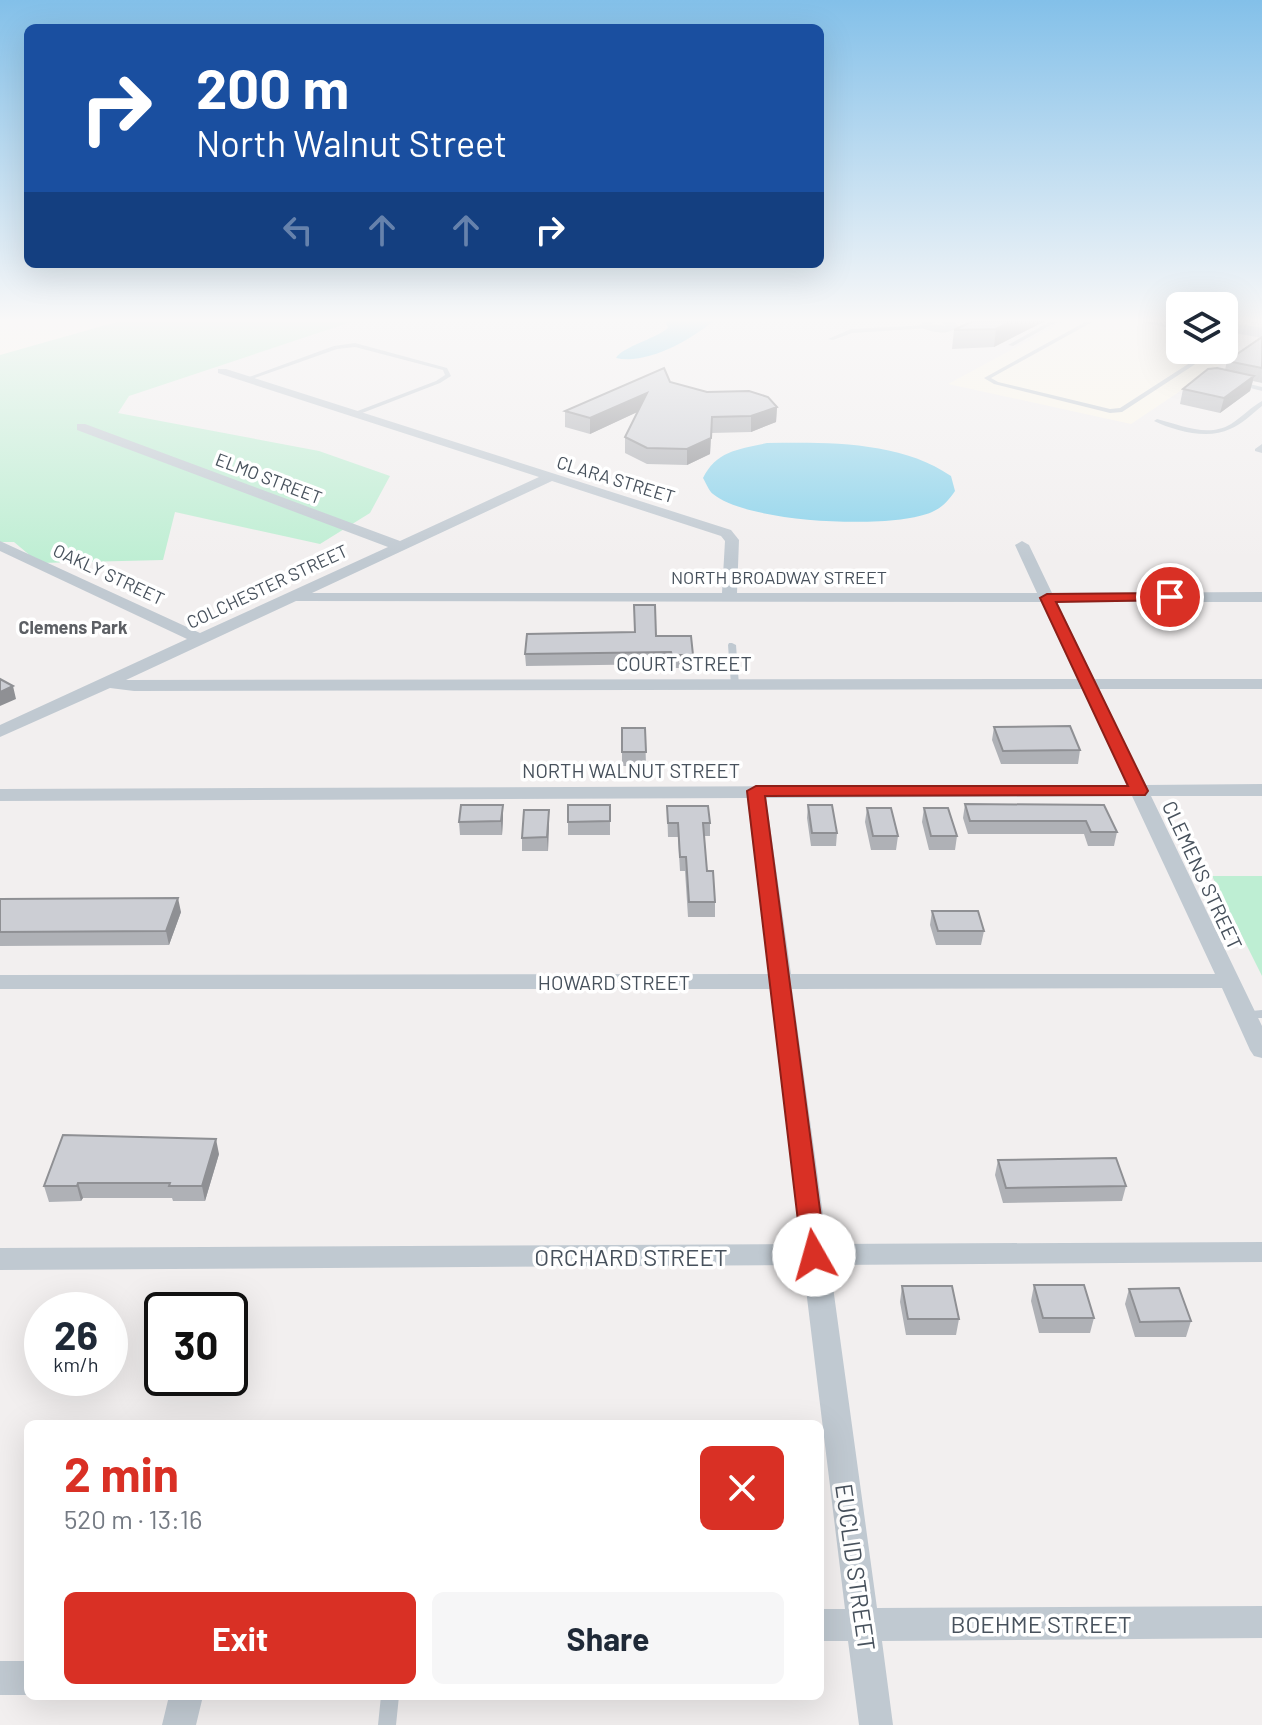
<!DOCTYPE html>
<meta charset="utf-8">
<style>
body{margin:0;font-family:Barlow,sans-serif;background:#f6f6f7;color:#1f2937;height:100vh;display:flex;flex-direction:column;font-size:30px;white-space:nowrap}
*{box-sizing:border-box;margin:0}
p{font-size:26px;color:#747a83}
.icon{flex:none;width:44px;height:44px;fill:none;stroke:currentColor;stroke-width:2;stroke-linecap:round;stroke-linejoin:round}
.map{position:relative;flex:1;overflow:hidden}
.drawer{position:absolute;left:24px;top:1420px;width:800px;height:280px;display:flex;flex-direction:column;background:#fff;border-radius:12px;box-shadow:0 8px 32px #0002}
.drawer>*{flex:none}
.hud{position:absolute;left:24px;top:24px;width:800px;height:244px;border-radius:12px;box-shadow:0 8px 32px #0002;background:#1a4fa0;color:#fff;overflow:hidden}
.controls{position:absolute;left:1166px;top:292px;display:grid;gap:16px}
.controls a{display:grid;place-items:center;width:72px;height:72px;border-radius:12px;background:#fff;box-shadow:0 8px 32px #0002;font-size:40px}
.speed{position:absolute;left:24px;top:1292px;display:flex;gap:16px;font-size:40px;font-weight:700;text-align:center}
.speed>*{display:grid;place-content:center;width:104px;height:104px;border-radius:50%;background:#fff;box-shadow:0 8px 32px #0002;line-height:1}
.speed small{font-size:20px;font-weight:400}
.speed .limit{border:4px solid #111;border-radius:12px;background:#fff;color:#111}
.pin{position:absolute;display:grid;place-items:center;width:68px;height:68px;color:#fff;margin:-34px;border:4px solid #fff;border-radius:50%;box-shadow:0 2px 8px #0007}
.me{position:absolute;width:88px;margin:-44px;rotate:353deg;stroke-linejoin:round;filter:drop-shadow(0 0 6px #0008)}
.turn{display:flex;align-items:center;gap:28px;height:168px;padding:0 40px;font-size:36px}
.turn .icon{width:104px;height:104px;stroke-width:2.5}
.turn b{display:block;font-size:56px;line-height:68px}
.lanes{display:flex;align-items:center;height:76px;padding:0 40px;background:#0003;justify-content:center;gap:40px;direction:ltr}
.lanes .off{opacity:.35}
.round{display:grid;place-items:center;flex:none;width:84px;height:84px;border-radius:12px;background:#f6f6f7}
.headline{display:flex;align-items:center;justify-content:space-between;height:136px;padding:0 40px}
h1{font-size:48px;font-weight:700;line-height:60px;color:#d93025}
.action{display:flex;gap:16px;margin-top:auto;padding:16px 40px}
.action a{flex:1;height:92px;border-radius:12px;background:#d93025;color:#fff;font-size:32px;font-weight:700;line-height:92px;text-align:center}
.action a+a{background:#f6f6f7;color:#1f2937}
.map>svg:first-child{display:block}
</style>
<div class="map">
<svg width="1262" height="1725" viewBox="0 0 1262 1725">
<rect width="100%" height="100%" fill="#f2efef"/>
<path fill="#fcf7e9" d="M0 321H180L0 402Z
M1065 321H1145L1180 327V350L1224 348 1240 351 1131 424 948 384Z"/>
<path fill="#beeed3" d="M120 321H354L129 396 118 413 319 451 390 476 370 513 320 544 175 512 163 560 39 563 14 542H0V355Z
M1212 876H1262V976Z"/>
<path fill="#8cd3eb" d="M665 321H713C691 340 647 365 616 358 622 347 655 339 668 328Z
M767 443C827 442 901 441 951 476L955 491C948 501 943 507 932 512 892 530 747 523 713 494 709 491 706 483 703 478 716 451 739 449 767 443Z"/>
<g fill="none" stroke-linecap="round" stroke-linejoin="round">
<path fill="#c0c9d1" fill-rule="evenodd" d="M1051 321H1058L1013 346 1008 345Z
M1087 321H1094L991 378 998 382 1110 409 1120 408 1199 357 1202 353 1195 350H1205L1209 352 1203 359 1122 412 1110 413 994 384 984 378Z
M1137 321H1148L1180 326V330Z
M928 325 931 327 930 328 852 333 833 340 828 339 851 329Z
M355 343 447 368 451 376 440 383 357 415 355 414V412L436 381 445 375 443 370 355 347 337 349 249 380 244 379 334 346Z
M1241 382 1262 387V391L1239 385 1238 384Z
M1262 401V406C1252 414 1242 424 1230 429 1208 440 1175 431 1154 421L1157 419C1181 425 1208 438 1231 424 1242 417 1251 407 1262 401Z
M1262 444V453L1255 451V449Z
M729 643H732L736 645 739 685 735 688 731 685 728 645Z
M1262 1010V1018H1241L1239 1015 1241 1012Z
M381 1696H399L396 1725H378Z"/>
<path fill="#c0c9d1" fill-rule="evenodd" d="M923 321H934L931 324 946 326 939 321H952L959 326C948 336 933 333 920 327Z
M218 369H226L731 530 739 540 737 593H1037L1015 545 1022 541 1029 545 1052 593 1262 592V602H1057L1094 679H1262V689H1099L1145 785 1262 784V796H1151L1262 1026V1058L1254 1056 1250 1050 1222 988 792 989 827 1244 1262 1242V1262L830 1265 877 1608 1262 1606V1638L882 1641 893 1725H859L848 1641H820V1609H845L803 1265 0 1270V1248L801 1244 770 989H0V975L769 974 747 798 0 801V789L1127 785 1082 689 134 691 110 688 0 737V725L187 639 0 551V541L200 633 388 547 77 430V424H85L400 541 539 477 218 373ZM552 481 721 536 725 541 722 593H312ZM296 601 1041 602 1077 679 126 680ZM1132 796 1215 974H791L766 798Z
M0 1661H28V1695H0Z
M169 1696H203L196 1725H162Z"/>
<path fill="#c2cbd8" fill-rule="evenodd" d="M1224 321 1262 328V338L1224 331Z"/>
</g>
<path fill="#afb1b6" d="M973 321H1045L994 347 952 349 954 330Z
M1262 337V383L1253 381 1250 391 1220 413 1180 404 1183 389 1225 370 1227 361Z
M670 382 707 392 777 407 776 422 751 432 711 433 710 454 687 465 647 464 625 453V437L637 412 590 434 565 427V411Z
M635 632 656 636 693 655 692 668H671V664L526 666 525 654Z
M994 727 1080 750 1078 764H1001L992 740Z
M622 728H645L646 766H622Z
M965 804 1104 805 1117 832 1114 846H1088L1084 834H968L963 818Z
M568 805H610V835H568Z
M808 805 837 833 836 846H811L807 818Z
M667 806 710 823V836H704L707 871 715 902V917H688L685 871H680L678 837H668Z
M867 808 898 836 896 850H871L865 822Z
M924 808 957 836 955 850H929L922 822Z
M549 810 548 851H522V838Z
M503 818 502 835H460L459 822Z
M0 899 181 912 169 945 0 946Z
M932 911 984 931 981 945H936L930 925Z
M219 1154 205 1201H173L172 1198H83L81 1201 49 1202 44 1186Z
M998 1160 1126 1186 1122 1201 1003 1203 995 1175Z
M1034 1285 1094 1318 1090 1333H1039L1031 1301Z
M902 1286 959 1319 956 1335H906L900 1302Z
M1129 1289 1191 1321 1186 1337H1135L1125 1304Z"/>
<path fill="#8f9094" d="M1012 321H1045L994 347 996 329Z
M1254 376 1250 391 1220 413 1224 398Z
M647 393 646 408 590 434V418Z
M777 407 776 422 751 432V416Z
M712 417 710 454 687 465V449Z
M13 686 16 699 0 706V692Z
M503 805V818L502 835 501 821Z
M549 810V823L548 851 547 837Z
M178 898 181 912 169 945 166 931Z
M216 1139 219 1154 205 1201 202 1186Z
M78 1183 83 1198 81 1201 77 1186Z"/>
<path fill="#ccced4" stroke="#8f9094" stroke-width="2" d="M973 321H1012L996 329 954 330Z
M1262 337V368L1227 361Z
M664 368 670 382 707 392 749 391 768 397 777 407 751 416 712 417 711 438 687 449 647 448 625 437 647 393 590 418 565 411Z
M1217 368 1254 376 1224 398 1183 389 1208 369Z
M634 605H655L656 636H691L693 655H672L671 652 525 654 527 634 635 632Z
M0 679 13 686 0 692Z
M1070 726 1080 750 1003 751 994 727Z
M622 728H645L646 752H622Z
M965 804 1104 805 1117 832H1091L1086 821H970Z
M461 805H503L501 821 459 822Z
M568 805H610V821L568 822Z
M808 805H832L837 833H812Z
M667 806H708L710 823H703L707 871H713L715 902H689L686 857H680L678 823H668Z
M867 808H891L898 836H873Z
M924 808H948L957 836H931Z
M524 810H549L547 837 522 838Z
M178 898 166 931 0 932V899Z
M932 911H978L984 931H938Z
M63 1135 216 1139 202 1186H169L170 1183H78L77 1186H44Z
M1116 1158 1126 1186 1006 1188 998 1160Z
M1034 1285H1084L1094 1318H1043Z
M902 1286H952L959 1319H908Z
M1179 1288 1191 1321 1140 1322 1129 1289Z"/>
<linearGradient id="sky" x2="0" y2="1"><stop stop-color="#83c0e9"/><stop offset="0.57" stop-color="#f9f8f8"/><stop offset="1" stop-color="#f9f8f8" stop-opacity="0"/></linearGradient>
<rect width="1262" height="562" fill="url(#sky)"/>
<path fill="#d93025" stroke="#8d1f18" stroke-width="2" d="M1170 593 1177 597 1175 600 1056 602 1148 791 1145 795 765 796 826 1255 823 1262 814 1264 806 1262 802 1255 747 791 756 786H1128L1040 598 1047 594Z"/>
<g text-anchor="middle" dominant-baseline="central" stroke-width="7" stroke-linejoin="round" paint-order="stroke">
<g font-size="18" fill="#47515c" stroke="#fff">
<text transform="translate(269 478) rotate(21)">ELMO STREET</text>
<text transform="translate(616 479) rotate(17)">CLARA STREET</text>
<text transform="translate(109 574) rotate(25)">OAKLY STREET</text>
<text x="779" y="577">NORTH BROADWAY STREET</text>
<text transform="translate(267 586) rotate(-25)">COLCHESTER STREET</text>
</g>
<g font-size="18" font-weight="bold" fill="#5c5f64" stroke="#fff">
<text x="73" y="627">Clemens Park</text>
</g>
<g font-size="20" fill="#47515c" stroke="#fff">
<text x="684" y="663">COURT STREET</text>
<text x="631" y="770">NORTH WALNUT STREET</text>
<text transform="translate(1203 875) rotate(65)">CLEMENS STREET</text>
<text x="614" y="982">HOWARD STREET</text>
</g>
<g font-size="24" fill="#47515c" stroke="#fff">
<text x="631" y="1256">ORCHARD STREET</text>
<text transform="translate(856 1567) rotate(82)">EUCLID STREET</text>
<text x="1041" y="1623">BOEHME STREET</text>
</g>
</g>
</svg>
<div class="controls">
<a><svg class="icon" aria-label="layers" viewBox="0 0 24 24"><path d="M12 4l9 5-9 5-9-5zM3 14l9 5 9-5"/></svg></a>
</div>
<div class="speed"><div>26<small>km/h</small></div><div class="limit">30</div></div>
<div class="pin" style="left:1170px;top:597px;background:#d93025"><svg class="icon" aria-label="arrive" viewBox="0 0 24 24"><path d="M6 21V4h12l-3 4 3 4H6"/></svg></div>
<svg class="me" style="left:814px;top:1255px" viewBox="-20 -20 40 40"><circle r="19" fill="#fff"/><path d="M0-13L10 11 0 6-10 11z" fill="#d93025"/></svg>
<div class="hud">
<div class="turn"><svg class="icon" aria-label="right" viewBox="0 0 24 24"><path d="M7 20v-9h11M14 6l5 5-5 5"/></svg><div><b>200 m</b>North Walnut Street</div></div>
<div class="lanes"><svg class="icon off" aria-label="left" viewBox="0 0 24 24"><path d="M17 20v-9H6M10 6l-5 5 5 5"/></svg><svg class="icon off" aria-label="ahead" viewBox="0 0 24 24"><path d="M12 20V5M6 11l6-6 6 6"/></svg><svg class="icon off" aria-label="ahead" viewBox="0 0 24 24"><path d="M12 20V5M6 11l6-6 6 6"/></svg><svg class="icon" aria-label="right" viewBox="0 0 24 24"><path d="M7 20v-9h11M14 6l5 5-5 5"/></svg></div>
</div>
<section class="drawer">
<div class="headline"><div><h1>2 min</h1><p>520 m · 13:16</p></div><a class="round" style="background:#d93025;color:#fff"><svg class="icon" aria-label="close" viewBox="0 0 24 24"><path d="M6 6l12 12M18 6L6 18"/></svg></a></div>
<div class="action"><a>Exit</a><a>Share</a></div>
</section>
</div>
